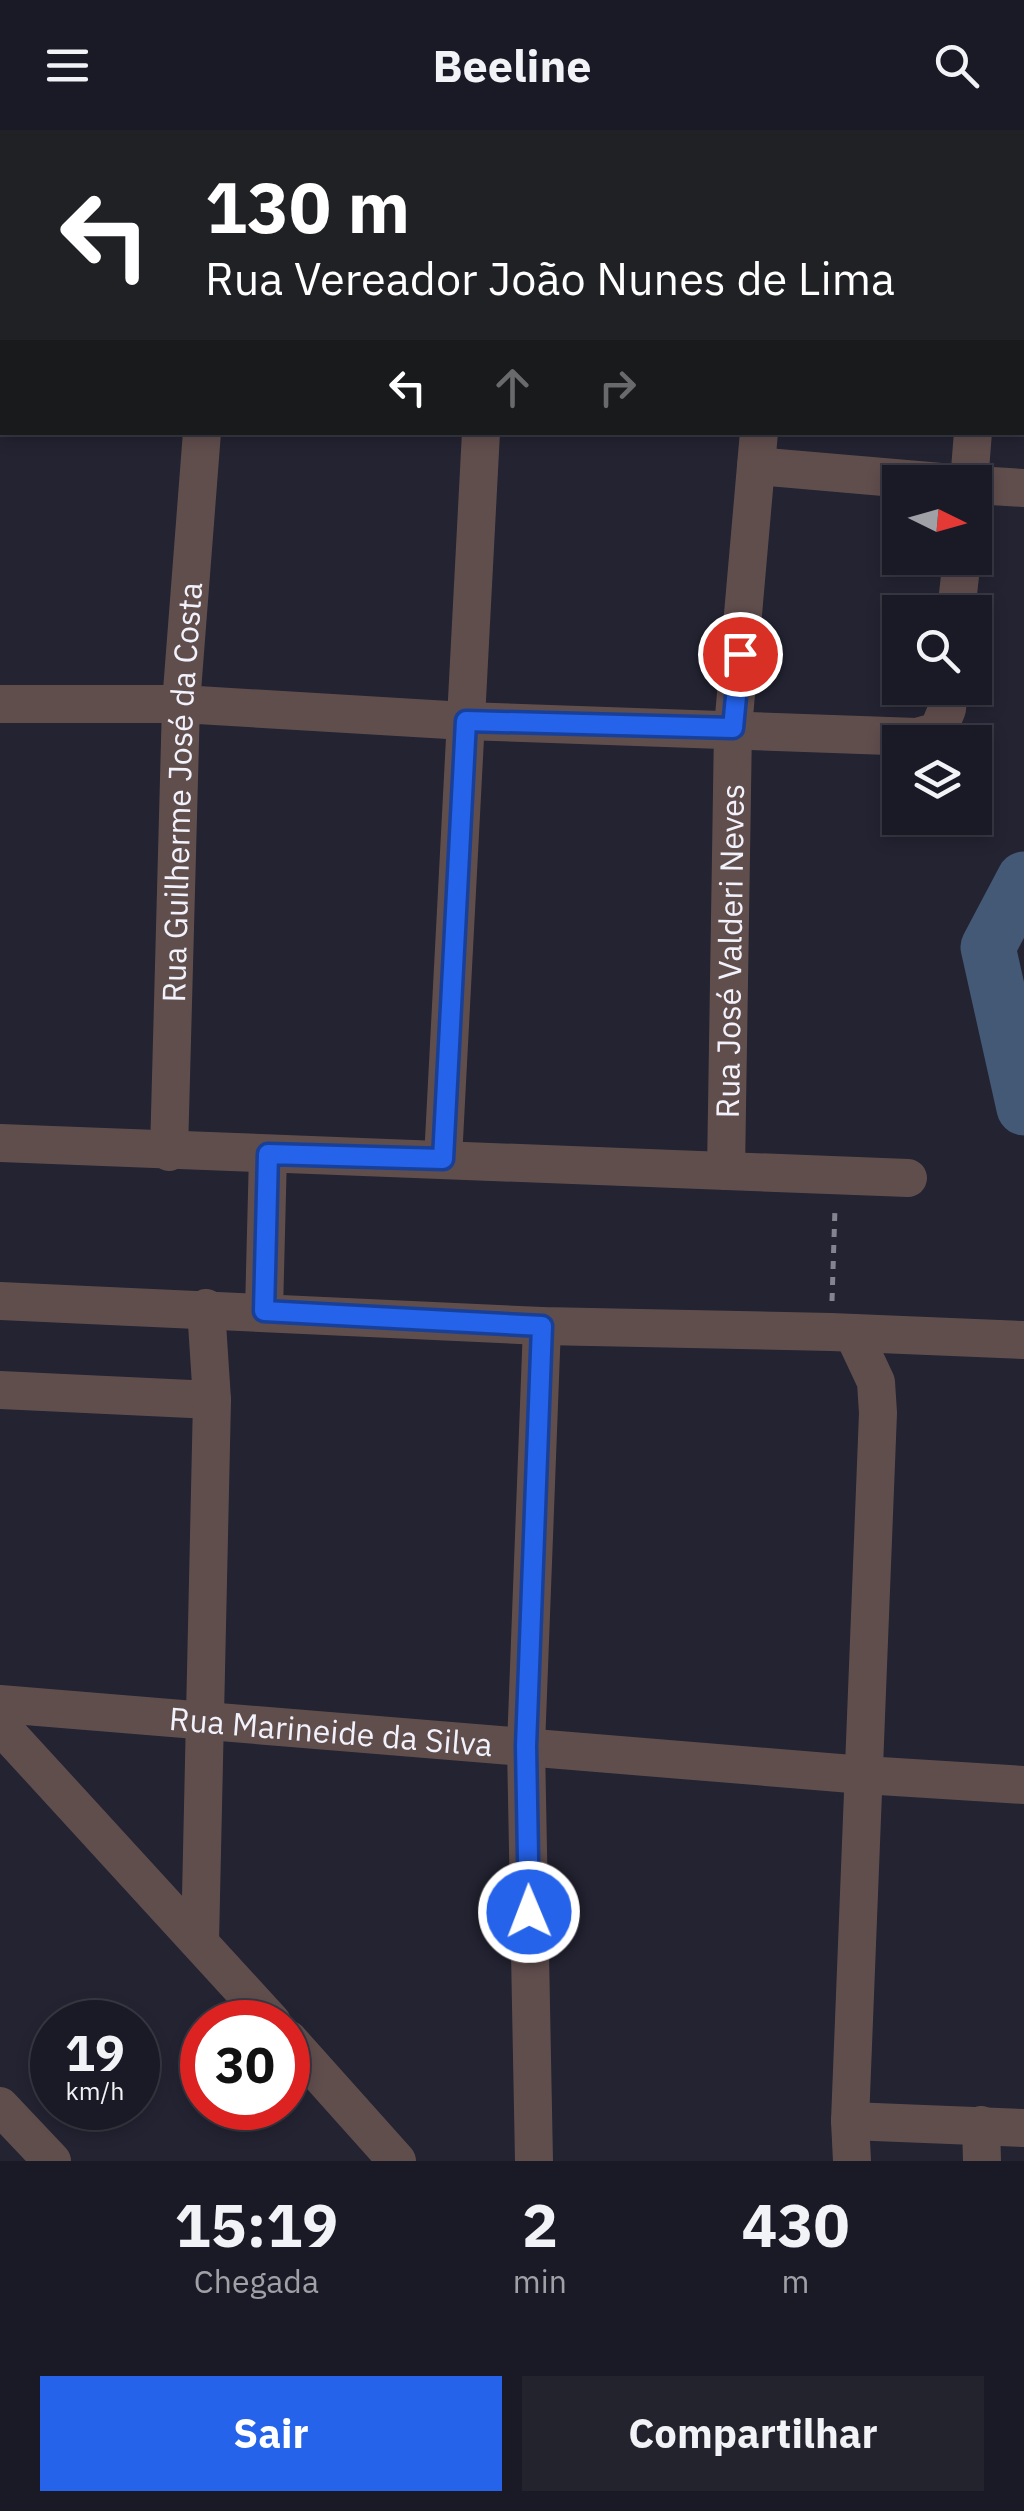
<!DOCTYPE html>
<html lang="pt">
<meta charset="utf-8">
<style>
body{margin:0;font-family:"IBM Plex Sans",sans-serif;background:#23232e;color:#f1f3f6;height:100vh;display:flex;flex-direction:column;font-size:38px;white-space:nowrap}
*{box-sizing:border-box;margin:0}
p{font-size:32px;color:#9fa1a7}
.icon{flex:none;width:55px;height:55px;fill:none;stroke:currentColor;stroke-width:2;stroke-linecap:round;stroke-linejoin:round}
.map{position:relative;height:2031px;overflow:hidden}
.side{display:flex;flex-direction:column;background:#1a1a26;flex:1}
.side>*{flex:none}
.guide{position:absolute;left:0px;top:0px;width:1025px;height:305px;box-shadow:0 5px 15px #0003,0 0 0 2px #383843;background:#202124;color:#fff;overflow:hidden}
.needle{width:65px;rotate:95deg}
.tools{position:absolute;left:882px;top:335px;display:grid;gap:20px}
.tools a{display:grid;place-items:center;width:110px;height:110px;border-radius:0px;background:#1a1a26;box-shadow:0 5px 15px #0003,0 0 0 2px #383843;font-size:50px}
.speed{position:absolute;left:30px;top:1870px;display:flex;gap:20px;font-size:50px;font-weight:700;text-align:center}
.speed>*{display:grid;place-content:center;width:130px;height:130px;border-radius:50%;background:#1a1a26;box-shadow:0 5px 15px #0003,0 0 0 2px #383843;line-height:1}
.speed small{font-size:25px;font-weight:400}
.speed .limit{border:15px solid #d22;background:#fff;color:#111}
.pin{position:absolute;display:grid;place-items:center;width:85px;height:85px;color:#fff;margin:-42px;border:5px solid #fff;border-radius:50%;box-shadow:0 2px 10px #0007}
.me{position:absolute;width:110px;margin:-55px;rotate:359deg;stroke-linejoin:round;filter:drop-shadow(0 0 8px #0008)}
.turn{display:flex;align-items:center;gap:35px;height:210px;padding:0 40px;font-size:45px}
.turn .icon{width:130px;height:130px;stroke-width:2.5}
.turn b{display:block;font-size:70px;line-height:85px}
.lanes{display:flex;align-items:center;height:95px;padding:0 40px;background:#0003;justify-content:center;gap:50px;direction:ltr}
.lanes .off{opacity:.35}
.eta{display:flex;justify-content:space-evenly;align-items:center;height:170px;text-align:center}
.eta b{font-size:60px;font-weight:800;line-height:70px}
.action{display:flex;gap:20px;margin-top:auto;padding:20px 40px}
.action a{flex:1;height:115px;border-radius:0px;background:#2563eb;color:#fff;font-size:40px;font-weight:800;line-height:115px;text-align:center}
.action a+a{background:#23232e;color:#f1f3f6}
header{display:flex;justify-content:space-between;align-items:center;height:130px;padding:0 40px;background:#1a1a26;font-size:45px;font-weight:800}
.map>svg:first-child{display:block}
</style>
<header><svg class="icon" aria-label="menu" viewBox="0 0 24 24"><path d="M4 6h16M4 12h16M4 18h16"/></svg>Beeline<svg class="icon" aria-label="search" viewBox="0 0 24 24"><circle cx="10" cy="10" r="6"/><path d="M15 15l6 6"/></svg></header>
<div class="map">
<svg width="1024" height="2031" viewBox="0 0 1024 2031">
<rect width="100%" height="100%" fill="#232332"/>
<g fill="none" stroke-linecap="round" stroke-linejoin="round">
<path stroke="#445975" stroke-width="55" d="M1024 749 988 817 1024 978"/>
<path stroke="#848491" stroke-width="5" stroke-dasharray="8 8" stroke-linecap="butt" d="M832 1171 835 1078"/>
<g stroke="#604e4d" stroke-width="38">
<path d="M703 2V0"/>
<path d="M995 2V0"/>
<path d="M0 133H2"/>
<path d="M1022 196H1024"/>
<path d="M756 336 941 352"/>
<path d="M969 352 973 302"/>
<path d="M975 355 1024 358"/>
<path d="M956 482 962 428"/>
<path d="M0 574H181L465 591 917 607 938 601 947 579 949 558"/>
<path d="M0 1013 908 1048"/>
<path id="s1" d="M169 1022 181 574 202 302"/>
<path d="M443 1029 481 302"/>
<path id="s2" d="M726 1041 733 598 759 302"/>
<path d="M0 1171 542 1196 831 1202 1024 1210"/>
<path d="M264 1181 268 1024"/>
<path d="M0 1260 212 1270"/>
<path id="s3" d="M0 1574 864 1645 1024 1655"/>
<path d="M0 1595 272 1892"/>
<path d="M200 1812 212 1270 206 1178"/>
<path d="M288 1909 397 2031"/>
<path d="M0 1976 52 2031"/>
<path d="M850 1991 1024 1998"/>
<path d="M981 1995 982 2031"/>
<path d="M534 2031 526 1616 542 1196"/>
<path d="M852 2031 850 1991 878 1283 876 1252 853 1203"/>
</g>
</g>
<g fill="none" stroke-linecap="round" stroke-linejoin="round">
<g stroke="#184099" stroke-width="25">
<path id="route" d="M529 1782 526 1616 542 1196 264 1181 268 1024 443 1029 466 591 733 598 740 524"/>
</g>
<use href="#route" stroke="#2563eb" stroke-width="18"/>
</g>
<g text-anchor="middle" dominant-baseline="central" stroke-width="8" stroke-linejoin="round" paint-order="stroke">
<g font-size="32" fill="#f2f2fc" stroke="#232332">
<text stroke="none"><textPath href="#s1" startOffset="360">Rua Guilherme José da Costa</textPath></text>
<text stroke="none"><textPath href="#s2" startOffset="220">Rua José Valderi Neves</textPath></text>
<text stroke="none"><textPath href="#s3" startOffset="332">Rua Marineide da Silva</textPath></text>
</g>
</g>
</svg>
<div class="tools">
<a><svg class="needle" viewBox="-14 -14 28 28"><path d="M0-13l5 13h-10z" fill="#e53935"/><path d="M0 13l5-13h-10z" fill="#9fa1a7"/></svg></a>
<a><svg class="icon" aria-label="search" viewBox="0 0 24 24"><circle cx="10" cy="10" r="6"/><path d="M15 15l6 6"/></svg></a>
<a><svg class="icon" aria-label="layers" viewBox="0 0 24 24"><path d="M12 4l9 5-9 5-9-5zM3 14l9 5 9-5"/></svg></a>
</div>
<div class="speed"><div>19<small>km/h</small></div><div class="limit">30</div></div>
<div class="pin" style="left:740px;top:524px;background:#d93025"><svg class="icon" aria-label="arrive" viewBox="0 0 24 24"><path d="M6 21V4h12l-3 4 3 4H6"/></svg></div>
<svg class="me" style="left:529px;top:1782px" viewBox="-20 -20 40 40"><circle r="17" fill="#2563eb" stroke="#fff" stroke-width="3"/><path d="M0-11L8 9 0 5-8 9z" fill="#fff"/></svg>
<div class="guide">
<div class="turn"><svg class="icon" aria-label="left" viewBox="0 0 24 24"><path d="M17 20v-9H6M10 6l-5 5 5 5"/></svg><div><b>130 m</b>Rua Vereador João Nunes de Lima</div></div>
<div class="lanes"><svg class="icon" aria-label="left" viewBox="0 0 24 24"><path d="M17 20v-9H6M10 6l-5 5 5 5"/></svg><svg class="icon off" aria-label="ahead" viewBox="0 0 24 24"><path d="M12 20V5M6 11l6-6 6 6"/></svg><svg class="icon off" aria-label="right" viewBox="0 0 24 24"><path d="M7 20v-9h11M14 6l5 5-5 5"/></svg></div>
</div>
</div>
<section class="side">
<div class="eta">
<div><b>15:19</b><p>Chegada</p></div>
<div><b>2</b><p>min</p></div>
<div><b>430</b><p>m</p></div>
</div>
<div class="action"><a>Sair</a><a>Compartilhar</a></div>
</section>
